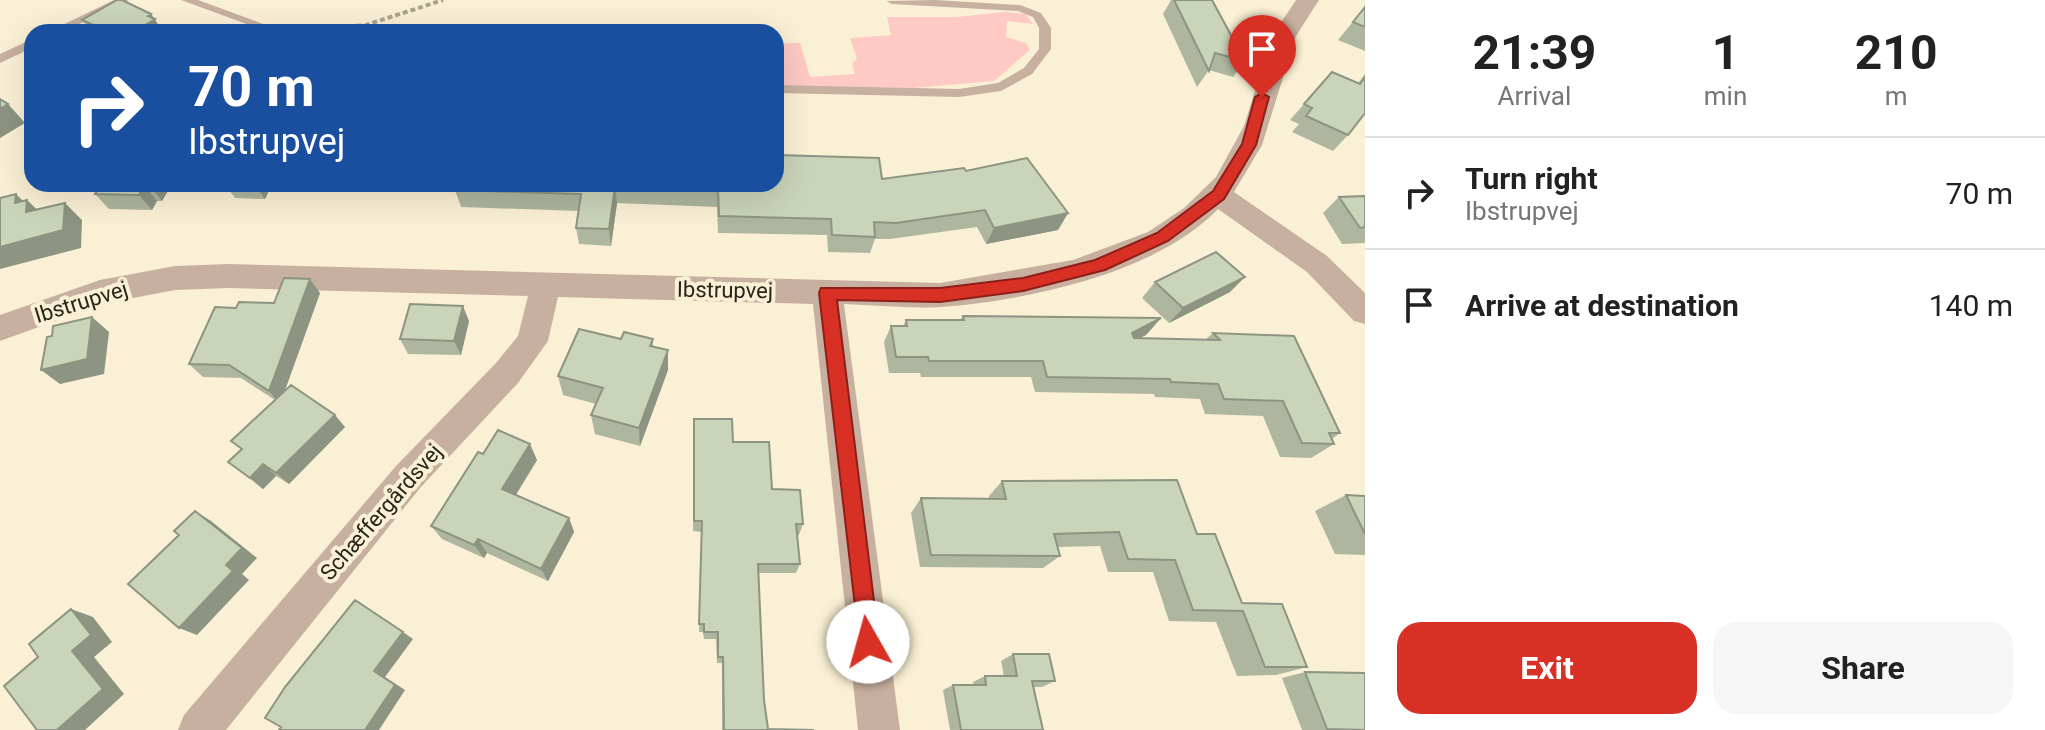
<!DOCTYPE html>
<meta charset="utf-8">
<style>
body{margin:0;font-family:Roboto,sans-serif;background:#f6f6f6;color:#222;height:100vh;display:flex;flex-direction:column;font-size:30px;white-space:nowrap}
*{box-sizing:border-box;margin:0}
p{font-size:26px;color:#767676}
.icon{flex:none;width:44px;height:44px;fill:none;stroke:currentColor;stroke-width:2;stroke-linecap:round;stroke-linejoin:round}
.map{position:relative;flex:1;overflow:hidden}
.drawer{display:flex;flex-direction:column;background:#fff;width:680px}
.drawer>*{flex:none}
.guide{position:absolute;left:24px;top:24px;width:760px;height:168px;border-radius:24px;box-shadow:0 8px 32px #0002;background:#1a4fa0;color:#fff;overflow:hidden}
.pin{position:absolute;display:grid;place-items:center;width:68px;height:68px;color:#fff;margin:-82px -34px;border-radius:50% 50% 50% 0;rotate:-45deg;box-shadow:0 0 8px #0007}
.pin .icon{rotate:45deg}
.me{position:absolute;width:88px;margin:-44px;rotate:353deg;stroke-linejoin:round;filter:drop-shadow(0 0 6px #0008)}
.turn{display:flex;align-items:center;gap:28px;height:168px;padding:0 32px;font-size:36px}
.turn .icon{width:104px;height:104px;stroke-width:2.5}
.turn b{display:block;font-size:56px;line-height:68px}
.eta{display:flex;justify-content:space-evenly;align-items:center;height:136px;text-align:center}
.eta b{font-size:48px;font-weight:700;line-height:56px}
.button{display:flex;gap:16px;margin-top:auto;padding:16px 32px}
.button a{flex:1;height:92px;border-radius:24px;background:#d93025;color:#fff;font-size:32px;font-weight:700;line-height:92px;text-align:center}
.button a+a{background:#f6f6f6;color:#222}
ul{padding:0;list-style:none}
li{display:flex;align-items:center;gap:24px;height:112px;padding:0 32px;border-top:2px solid #e0e0e0}
li div{flex:1}
li b{display:block;font-size:30px}
li em{font-style:normal}
main{display:flex;flex:1;min-height:0}
.map>svg:first-child{display:block}
</style>
<main>
<div class="map">
<svg width="1365" height="730" viewBox="0 0 1365 730">
<rect width="100%" height="100%" fill="#faf0d5"/>
<path fill="#fecac3" d="M1005 12 1026 14 1033 24 1007 21 1006 37 1026 43 1030 50 994 81 913 88 776 86V43H800L810 77 855 74 852 63 857 59 850 38 891 35 887 17H957Z"/>
<g fill="none" stroke-linecap="round" stroke-linejoin="round">
<path stroke="#aaa38e" stroke-width="4" stroke-dasharray="5 3" stroke-linecap="butt" d="M301 31 366 25 443 0"/>
<path fill="#c7b09f" fill-rule="evenodd" d="M114 0H129L63 32H48Z
M181 0H198L285 32H268Z
M935 0 1020 5 1041 13 1051 28V49L1032 74 1001 91 959 97 776 93V85L959 89 998 83 1024 68 1039 49V28L1033 17 1018 11 892 4 886 1Z
M32 39V48L0 63V54Z"/>
<path fill="#c7b09f" fill-rule="evenodd" d="M1296 0H1319L1296 36 1262 145 1234 192 1327 256 1365 293V324L1354 321 1307 272 1218 209C1155 274 1029 300 941 307 909 309 876 305 844 304L900 730H858L813 304 558 297 548 341 518 383 420 488 226 730H178L184 715 396 466 496 363 518 336 528 296 229 288 175 290 102 304 0 341V315L100 280 175 266 229 264 940 283 1073 260 1148 232 1184 208 1216 177 1244 126 1272 36Z"/>
</g>
<path fill="#aeb69f" d="M1171 0H1212L1245 61 1233 77 1209 70 1197 87 1163 14Z
M1365 7V51L1338 40Z
M154 18 163 32H91L82 20Z
M1365 74V115H1364L1348 135 1333 151 1292 132 1299 124 1290 120 1304 104 1358 83Z
M966 171 1068 213 1058 230 986 244 977 227 890 239H875L870 253 828 252 827 235 718 233 717 207 617 203 611 246 579 244 576 228 579 211 461 207 455 190 882 179Z
M102 184H172L162 201H157L152 210 109 209 95 194Z
M225 184H272L265 199 235 198Z
M1365 196V243L1342 244 1323 213 1339 197Z
M1155 282 1230 292 1169 323 1142 298Z
M320 293 285 390 345 427 289 484 276 476 263 489 228 462 241 449 231 441 275 400 241 378 203 377 189 364 236 308 274 303Z
M963 316 1161 318 1146 335 1139 338 1205 340 1213 333 1340 433 1332 439 1334 444 1311 458 1280 457 1263 416 1205 414 1200 399 1155 397 1154 394 1035 392 1031 377H921L920 373H889L884 342 891 326H903L906 320H960Z
M469 321 461 355 408 354 400 339Z
M621 339H653V347L668 350V370L640 446 595 434 591 415 596 404 563 395 558 376Z
M694 419 733 442 772 489 803 524 799 535H797L800 564 796 573H758L764 700 768 729 814 730H722V663H717L716 639H704L703 632H699L702 532 693 531Z
M483 454 537 460 516 495 569 518 574 532 548 581 487 553 484 558 442 539 431 526Z
M1002 481 1197 534 1242 603 1307 667 1276 675 1237 676 1216 622 1169 621 1153 572H1108L1100 546 1057 547 1060 556 1043 568 920 567 911 513 921 498 989 499V496Z
M1346 495 1365 496V555L1335 554 1315 511Z
M1013 654 1055 681 1042 687H1033L1043 730H950L943 690 953 685H974L973 682 985 676H1004L1001 661Z
M1305 672 1365 730H1302L1282 678Z"/>
<path fill="#8d9482" d="M151 14 163 32H134L148 16Z
M8 104 25 123 0 138V109Z
M151 184H172L162 201 150 186Z
M255 184H272L265 199Z
M144 185 157 201 152 210 139 195Z
M615 187 617 203 611 246 609 229Z
M16 194 27 205V200L46 218 45 230 15 203Z
M65 203 82 220 81 248 0 269V247Z
M1068 213 1058 230 986 244 994 228Z
M1245 277 1230 292 1169 323 1183 308Z
M310 279 320 293 280 404 269 391Z
M463 306 469 321 461 355 454 341Z
M92 317 109 332 104 374 60 384 41 370Z
M1161 318 1146 335 1118 349 1132 333Z
M668 350V370L640 446 639 428Z
M335 415 345 427 289 484 276 473Z
M530 444 537 460 510 504 502 489Z
M263 464 276 476 263 489 250 478Z
M195 511 211 521 257 558 242 574 249 580 197 635 179 628Z
M569 518 574 532 548 581 541 569Z
M478 539 487 553 484 558 474 545Z
M71 609 93 617 112 642 94 657 124 694 85 730H57Z
M403 632 413 639 385 677 405 690 379 730H365L374 671Z"/>
<path fill="#cad4b9" stroke="#8d9482" stroke-width="2" d="M117 0H122L151 14 148 16 155 19 134 32H109L82 20Z
M1174 0H1212L1245 61 1215 53 1209 71Z
M1365 7V27L1353 22Z
M1332 72 1360 84 1365 77V113L1348 135 1306 116 1312 108 1304 104Z
M0 99 8 104 0 109Z
M776 155 879 158 882 179 964 168 966 171 1027 158 1068 213 994 228 985 210 896 223 874 222 875 237 832 235 831 219 719 216 718 191 615 187 609 229 576 228 581 194 455 190 457 184H776Z
M102 184H151L150 186 144 185 139 195 95 194Z
M16 194 15 203 27 200 26 212 65 203 63 230 0 247V198Z
M1365 196V227L1360 228 1339 197Z
M1216 252 1245 277 1183 308 1155 282Z
M284 278 310 279 269 391 229 365 189 364 215 307 236 308 239 302 274 303Z
M410 304 463 306 454 341 400 339Z
M963 316 1161 318 1132 333 1134 338 1220 340 1213 333 1294 336 1340 433H1329L1334 444 1302 443 1283 401 1224 399 1218 384 1171 382 1170 379 1047 377 1043 361H929L928 357H896L891 326H907L906 320H964Z
M92 317 87 359 41 370 47 337 52 336 53 326Z
M579 329 621 339 624 332 653 339 650 346 668 350 639 428 591 415 603 388 558 376Z
M291 385 335 415 276 473 263 464 250 478 228 462 242 449 231 441Z
M694 419H732L733 442H769L772 489 800 490 803 524H796L800 564H758L764 700 768 729 814 730H724L723 657H718V632H704V624H699L702 521H694Z
M498 430 530 444 502 489 569 518 541 569 478 539 474 545 431 526 478 452 483 454Z
M1177 480 1197 534H1215L1242 603 1282 604 1307 667H1265L1243 611 1193 610 1175 560 1128 559 1119 532 1054 534 1060 556 931 555 921 498 1006 499 1002 481Z
M1346 495 1365 496V534Z
M195 511 242 548 226 565 233 571 179 628 128 584 179 535 174 531Z
M355 600 403 632 374 671 395 685 365 730H279L281 727 265 718 285 687Z
M71 609 91 635 72 651 103 689 57 730H37L4 686 38 657 29 644Z
M1013 654H1049L1055 681H1032L1043 730H961L953 685H986L985 676H1017Z
M1305 672 1365 673V730L1327 729Z"/>
<path fill="#d93025" stroke="#8d1f18" stroke-width="2" d="M1262 93 1269 97 1256 145 1224 199 1168 241 1105 270 1023 291 940 302 837 300 879 642 876 650 868 653 860 650 819 293 821 288H940L1023 278 1095 260 1157 233 1213 191 1242 144 1255 97Z"/>
<g text-anchor="middle" dominant-baseline="central" stroke-width="8" stroke-linejoin="round" paint-order="stroke">
<g font-size="22" fill="#29251b" stroke="#faf0d5">
<text transform="translate(725 290) rotate(1)">Ibstrupvej</text>
<text transform="translate(81 302) rotate(-17)">Ibstrupvej</text>
<text transform="translate(381 512) rotate(-49)">Schæffergårdsvej</text>
</g>
</g>
</svg>
<div class="pin" style="left:1262px;top:97px;background:#d93025"><svg class="icon" aria-label="arrive" viewBox="0 0 24 24"><path d="M6 21V4h12l-3 4 3 4H6"/></svg></div>
<svg class="me" style="left:868px;top:642px" viewBox="-20 -20 40 40"><circle r="19" fill="#fff"/><path d="M0-13L10 11 0 6-10 11z" fill="#d93025"/></svg>
<div class="guide">
<div class="turn"><svg class="icon" aria-label="right" viewBox="0 0 24 24"><path d="M7 20v-9h11M14 6l5 5-5 5"/></svg><div><b>70 m</b>Ibstrupvej</div></div>
</div>
</div>
<section class="drawer">
<div class="eta">
<div><b>21:39</b><p>Arrival</p></div>
<div><b>1</b><p>min</p></div>
<div><b>210</b><p>m</p></div>
</div>
<ul>
<li><svg class="icon" aria-label="right" viewBox="0 0 24 24"><path d="M7 20v-9h11M14 6l5 5-5 5"/></svg><div><b>Turn right</b><p>Ibstrupvej</p></div><em>70 m</em></li>
<li><svg class="icon" aria-label="arrive" viewBox="0 0 24 24"><path d="M6 21V4h12l-3 4 3 4H6"/></svg><div><b>Arrive at destination</b></div><em>140 m</em></li>
</ul>
<div class="button"><a>Exit</a><a>Share</a></div>
</section>
</main>
